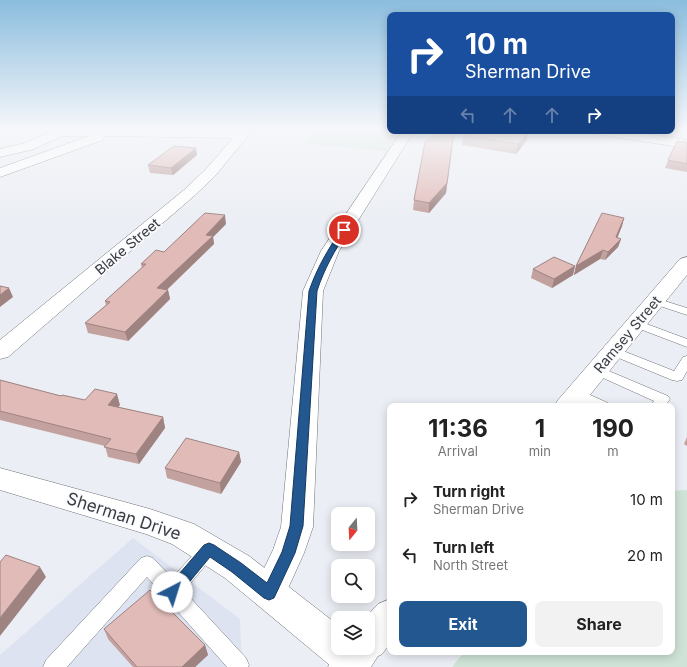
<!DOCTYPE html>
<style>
body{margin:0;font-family:Inter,sans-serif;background:#f2f2f2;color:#222;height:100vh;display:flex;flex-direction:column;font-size:15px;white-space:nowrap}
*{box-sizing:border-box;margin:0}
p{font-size:13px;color:#767676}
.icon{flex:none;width:22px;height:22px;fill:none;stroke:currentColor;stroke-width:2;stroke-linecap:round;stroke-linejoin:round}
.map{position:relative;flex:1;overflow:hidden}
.drawer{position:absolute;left:387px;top:403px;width:288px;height:252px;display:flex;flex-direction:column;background:#fff;border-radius:8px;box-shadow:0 2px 10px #0003}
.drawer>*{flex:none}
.hud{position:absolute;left:387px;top:12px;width:288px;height:122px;border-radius:8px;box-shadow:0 2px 10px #0003;background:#1a4fa0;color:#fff;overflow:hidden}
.needle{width:26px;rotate:198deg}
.controls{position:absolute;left:331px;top:507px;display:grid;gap:8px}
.controls a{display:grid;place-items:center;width:44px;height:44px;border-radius:8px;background:#fff;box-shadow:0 2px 10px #0003;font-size:20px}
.pin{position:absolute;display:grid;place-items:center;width:34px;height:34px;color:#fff;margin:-17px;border:2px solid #fff;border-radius:50%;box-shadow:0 1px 4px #0007}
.me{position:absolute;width:44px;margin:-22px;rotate:40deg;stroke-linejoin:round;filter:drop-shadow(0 0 3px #0008)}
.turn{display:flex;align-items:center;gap:14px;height:84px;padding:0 12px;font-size:18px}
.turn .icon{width:52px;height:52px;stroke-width:2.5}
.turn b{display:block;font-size:28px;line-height:34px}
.lanes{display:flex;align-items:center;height:38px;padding:0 12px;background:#0003;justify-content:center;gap:20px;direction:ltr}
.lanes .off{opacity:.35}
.eta{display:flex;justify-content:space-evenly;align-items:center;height:68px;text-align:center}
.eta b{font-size:24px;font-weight:700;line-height:28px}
.cta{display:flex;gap:8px;margin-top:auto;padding:8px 12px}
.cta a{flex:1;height:46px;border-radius:8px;background:#225790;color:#fff;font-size:16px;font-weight:700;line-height:46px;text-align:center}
.cta a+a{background:#f2f2f2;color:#222}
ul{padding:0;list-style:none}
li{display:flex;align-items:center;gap:12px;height:56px;padding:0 12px}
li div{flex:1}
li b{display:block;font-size:15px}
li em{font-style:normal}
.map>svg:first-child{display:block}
</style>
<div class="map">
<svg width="687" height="667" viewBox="0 0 687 667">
<rect width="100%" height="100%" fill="#ebeef4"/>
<path fill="#dde3f1" d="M133 538 240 619 242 667H0V655Z"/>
<path fill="#cfe4d6" d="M311 130H390L399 131 386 151 308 144Z
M687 490V667H452L464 652H672V491Z"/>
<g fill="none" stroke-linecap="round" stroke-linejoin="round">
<g stroke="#707278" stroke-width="1">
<path id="lane" d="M655 298 687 308V315L651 303 649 301 651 299Z
M636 320 687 339V347L632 326 630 324 632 322Z
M613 347 674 371 683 357 687 356V371L682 380 677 381 672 380 609 354 607 351 609 348Z
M597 366 668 396 670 399 665 406H651L654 401 592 373 591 370 592 367Z
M577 389 608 403 610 406C597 406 578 406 570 394L572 391Z
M209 541 215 544 218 549 215 554 184 591 246 658 249 665 248 667H227L147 577 67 667H43L46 660 141 558 147 556 153 558 172 578 203 544Z"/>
</g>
<g stroke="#707278" stroke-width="1">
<path id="street" d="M55 130H250L247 137 215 176 194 196 8 357 0 359V340L184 190 205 170 233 138 104 136 103 140 0 177V168L89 136H62L34 149 0 157V149L25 143Z
M402 131H414L339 251 323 291 313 527 304 553 281 604 269 609 257 604 252 593 273 550 281 527 303 291 321 251Z
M594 131H625L687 140V148L600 135 596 134Z"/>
</g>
<g stroke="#707278" stroke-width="1">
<path id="secondary" d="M0 468 150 509 194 524 249 556 338 625V648H367L372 660 369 667H332L225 578 172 544 146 534 0 490Z"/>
</g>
<g stroke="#707278" stroke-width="1">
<path id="primary" d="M687 257V275L581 406H554L558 400 680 259Z
M390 599V644L381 655 378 656 371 667H328L334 654 339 648H368V618H365L378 604Z"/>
</g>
<use href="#lane" fill="#fff" fill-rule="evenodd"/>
<use href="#street" fill="#fff" fill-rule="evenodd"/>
<use href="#secondary" fill="#fff" fill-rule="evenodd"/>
<use href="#primary" fill="#fff" fill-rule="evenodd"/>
</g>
<path fill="#c2a19e" d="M454 131 446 193 429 213 413 210 414 200Z
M464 131 527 140 516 154 462 145Z
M687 142V172L665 168 668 160Z
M197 155 173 175 150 173 148 165Z
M624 218 622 226 617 238 621 239 618 247 605 260 600 259 574 275 576 266Z
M226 224 213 237 214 244 167 290H168L170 299 128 341 88 333 85 323 106 305 105 301 142 268 141 264 164 252Z
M575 266 573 275 552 288 531 278 533 269Z
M0 380 61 396 85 400 120 405 118 407 163 417 165 428 139 464 108 457 105 446 0 420Z
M687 437V446L684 444Z
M239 452 241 462 221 494 167 478 165 468Z
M104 629 205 645 208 655 195 667H133L108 639Z"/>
<path fill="#9e8381" d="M454 131 446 193 429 213V203Z
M528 131 527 140 516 154 518 144Z
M196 148 197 155 173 175 171 168Z
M225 215 226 224 213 237 214 244 159 297 157 288 206 235Z
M624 218 622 226 614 246 616 237Z
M621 239 618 247 605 260 608 252Z
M603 250 600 259 574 275 576 266Z
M575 266 573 275 552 288 554 279Z
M9 288 13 297 0 307V295Z
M168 290 170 299 128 341 125 332Z
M117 394 120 405 111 415 108 405Z
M163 417 165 428 139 464 136 454Z
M239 452 241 462 221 494 220 483Z
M40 567 46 577 0 636V618Z
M205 645 208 655 195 667H182Z"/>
<path fill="#e1bbb8" stroke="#9e8381" d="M441 131H454L447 183 429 203 414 200 425 142Z
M464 131H528L518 144 463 135Z
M677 141 687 142V164L668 160Z
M174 146 196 148 171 168 148 165Z
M205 213 225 215 206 235 213 236 157 288 168 290 125 332 85 323 110 302 105 301 146 264H141L156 250 164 252Z
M602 213 624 218 616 237 621 239 608 252 603 250 576 266Z
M554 257 575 266 554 279 533 269Z
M0 286 9 288 0 295Z
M0 380 61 396 62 395 85 400 95 389 117 394 108 405 163 417 136 454 104 447 111 439 0 411Z
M186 438 239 452 220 483 165 468Z
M6 555 40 567 0 618V562Z
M150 590 205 645 182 667H137L104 629Z"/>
<linearGradient id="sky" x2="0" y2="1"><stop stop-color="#8bbdde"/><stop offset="0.58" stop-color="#f6f7fa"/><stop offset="1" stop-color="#f6f7fa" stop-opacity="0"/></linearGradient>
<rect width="687" height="223" fill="url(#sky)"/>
<path fill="#225790" stroke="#16395e" d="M344 228 348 230C335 250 324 269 317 291L303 526 295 553 274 598 269 600 264 598 232 572 210 557 177 597 172 599 167 597 165 592 167 588 204 545 209 543 214 545 241 563 267 583 282 552 290 526 309 291C317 268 328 249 342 229Z"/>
<g text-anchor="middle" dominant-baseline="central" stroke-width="3.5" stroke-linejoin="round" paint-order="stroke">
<g font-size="14" fill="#393b3d" stroke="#f9fbff">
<text transform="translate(127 246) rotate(-40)">Blake Street</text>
<text transform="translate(627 334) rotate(-50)">Ramsey Street</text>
</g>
<g font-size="17" fill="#393b3d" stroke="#f9fbff">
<text transform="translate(124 516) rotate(18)">Sherman Drive</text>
</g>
</g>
</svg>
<div class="controls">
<a><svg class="needle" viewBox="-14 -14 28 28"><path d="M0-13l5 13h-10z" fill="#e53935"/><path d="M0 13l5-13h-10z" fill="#767676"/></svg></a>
<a><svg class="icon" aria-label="search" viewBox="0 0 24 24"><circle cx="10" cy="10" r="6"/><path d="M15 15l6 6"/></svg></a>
<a><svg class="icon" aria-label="layers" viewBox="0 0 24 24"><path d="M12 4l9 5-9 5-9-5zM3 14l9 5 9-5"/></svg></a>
</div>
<div class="pin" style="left:344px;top:230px;background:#d93025"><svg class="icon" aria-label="arrive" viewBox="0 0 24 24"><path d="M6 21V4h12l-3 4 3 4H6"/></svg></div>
<svg class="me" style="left:172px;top:592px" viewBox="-20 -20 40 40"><circle r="19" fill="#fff"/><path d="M0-13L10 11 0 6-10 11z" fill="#225790"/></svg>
<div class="hud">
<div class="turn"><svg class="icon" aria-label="right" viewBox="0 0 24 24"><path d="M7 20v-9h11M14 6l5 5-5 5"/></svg><div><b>10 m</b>Sherman Drive</div></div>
<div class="lanes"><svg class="icon off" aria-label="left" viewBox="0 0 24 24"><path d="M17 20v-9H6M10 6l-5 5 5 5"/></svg><svg class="icon off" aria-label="ahead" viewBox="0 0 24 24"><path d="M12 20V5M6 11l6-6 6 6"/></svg><svg class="icon off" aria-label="ahead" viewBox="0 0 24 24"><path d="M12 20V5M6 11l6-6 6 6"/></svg><svg class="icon" aria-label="right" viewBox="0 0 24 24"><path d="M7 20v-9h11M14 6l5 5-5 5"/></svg></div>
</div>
<section class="drawer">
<div class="eta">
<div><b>11:36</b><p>Arrival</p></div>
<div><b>1</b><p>min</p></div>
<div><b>190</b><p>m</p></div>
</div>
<ul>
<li><svg class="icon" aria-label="right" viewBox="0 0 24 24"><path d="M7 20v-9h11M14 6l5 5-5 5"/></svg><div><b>Turn right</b><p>Sherman Drive</p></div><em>10 m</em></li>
<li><svg class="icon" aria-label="left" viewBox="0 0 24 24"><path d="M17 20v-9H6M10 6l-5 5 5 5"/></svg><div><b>Turn left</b><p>North Street</p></div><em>20 m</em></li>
</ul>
<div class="cta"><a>Exit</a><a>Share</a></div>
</section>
</div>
